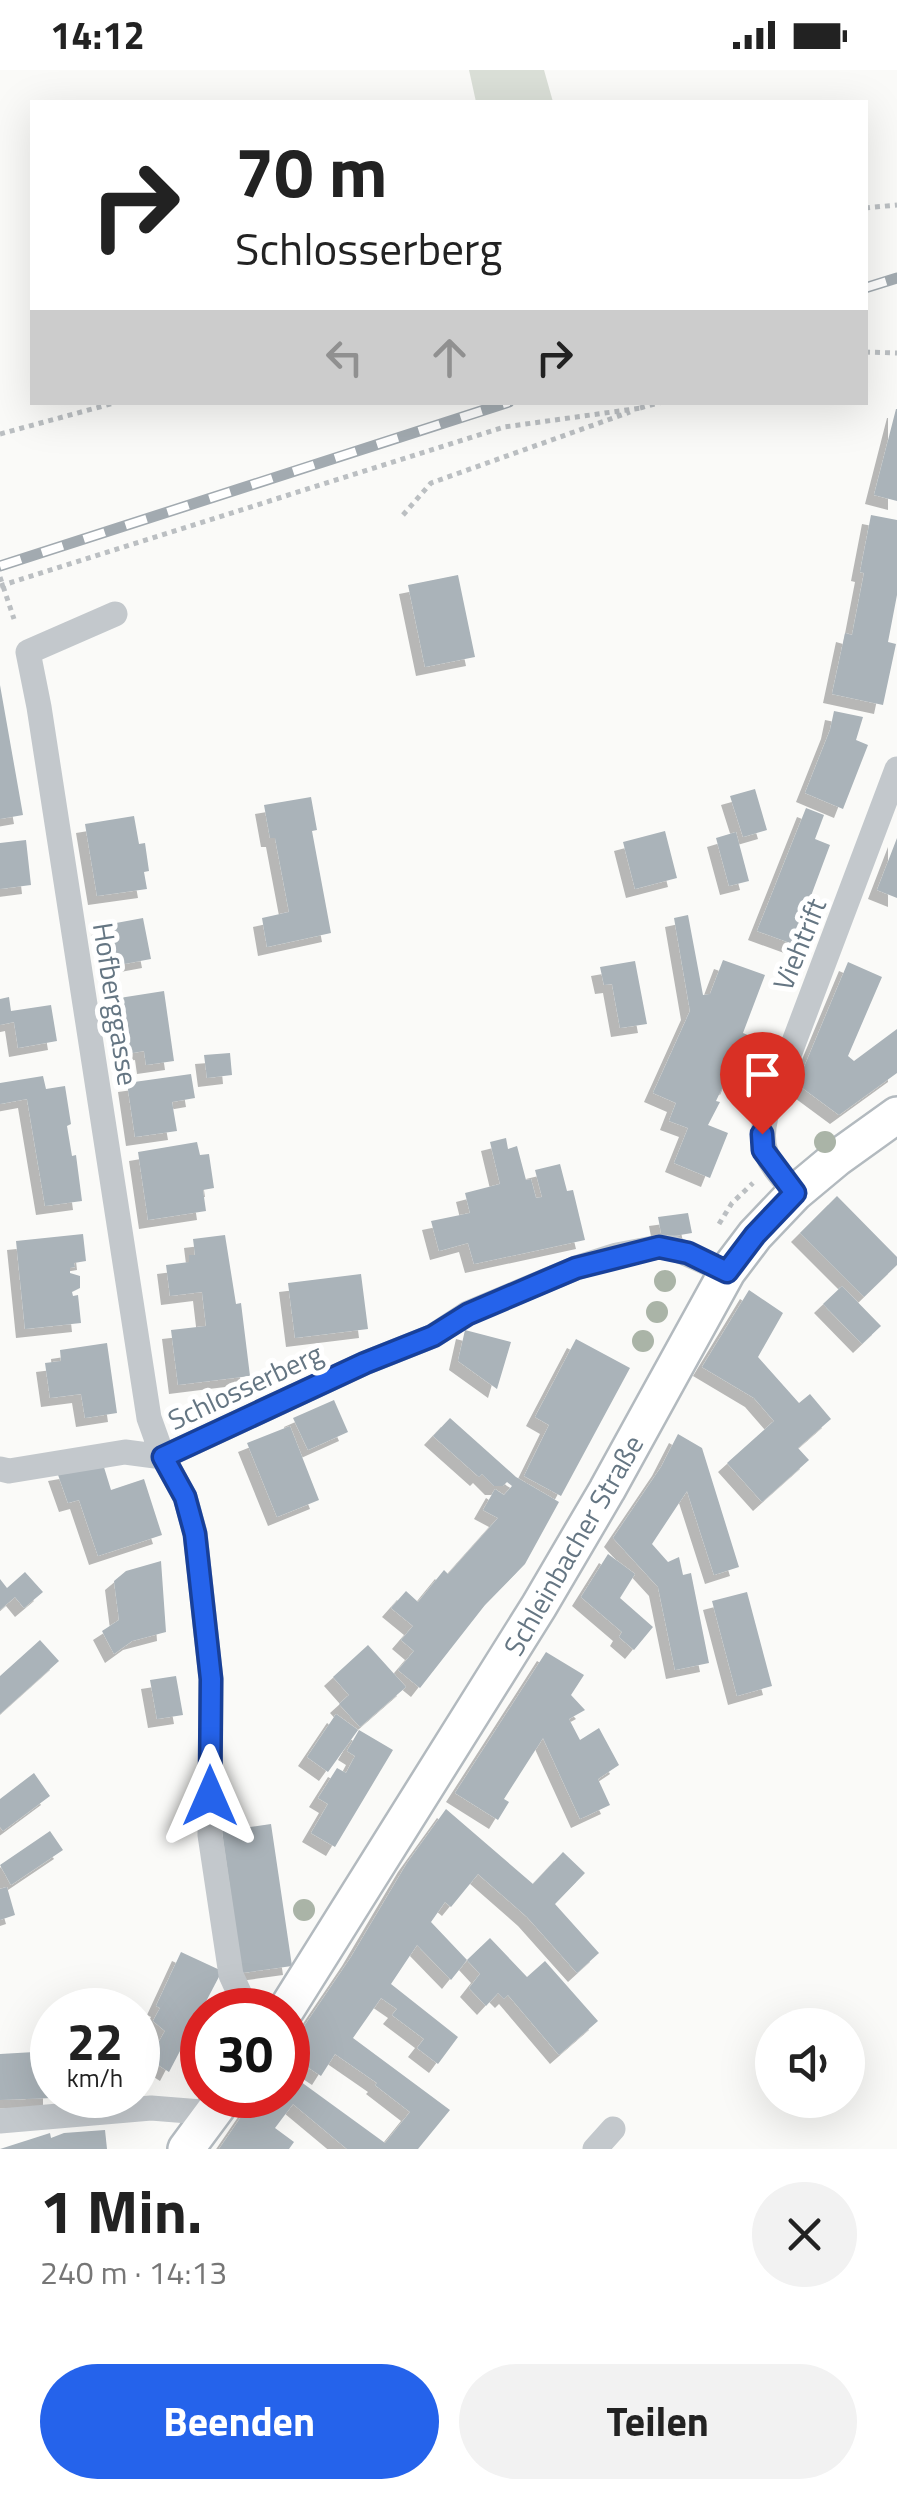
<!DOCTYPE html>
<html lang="de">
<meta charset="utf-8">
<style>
body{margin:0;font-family:"Titillium Web",sans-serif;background:#f2f2f2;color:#222;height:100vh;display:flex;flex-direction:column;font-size:38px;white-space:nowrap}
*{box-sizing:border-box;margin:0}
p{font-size:32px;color:#767676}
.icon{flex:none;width:55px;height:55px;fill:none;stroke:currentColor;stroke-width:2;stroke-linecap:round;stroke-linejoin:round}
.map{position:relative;height:2079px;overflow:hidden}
.drawer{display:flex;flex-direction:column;background:#fff;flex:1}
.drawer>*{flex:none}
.banner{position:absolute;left:30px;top:30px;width:838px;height:305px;border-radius:0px;box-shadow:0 10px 40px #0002;background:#fff;color:#222;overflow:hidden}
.fabs{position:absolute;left:755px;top:1938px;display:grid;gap:20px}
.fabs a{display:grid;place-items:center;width:110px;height:110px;border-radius:50%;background:#fff;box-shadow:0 10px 40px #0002;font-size:50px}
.speed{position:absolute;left:30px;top:1918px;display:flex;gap:20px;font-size:50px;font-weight:700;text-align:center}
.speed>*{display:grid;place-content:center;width:130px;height:130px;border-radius:50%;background:#fff;box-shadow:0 10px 40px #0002;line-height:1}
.speed small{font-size:25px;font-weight:400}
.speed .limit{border:15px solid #d22;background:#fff;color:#111}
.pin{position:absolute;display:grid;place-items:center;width:85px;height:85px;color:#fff;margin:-102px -42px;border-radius:50% 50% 50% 0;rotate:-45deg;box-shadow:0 0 10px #0007}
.pin .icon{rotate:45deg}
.me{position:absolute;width:110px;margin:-55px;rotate:0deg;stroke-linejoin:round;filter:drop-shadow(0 0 8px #0008)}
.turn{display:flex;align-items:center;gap:35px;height:210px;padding:0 40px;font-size:45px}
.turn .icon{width:130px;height:130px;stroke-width:2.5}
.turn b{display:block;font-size:70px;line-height:85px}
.lanes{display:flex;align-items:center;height:95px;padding:0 40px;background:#0003;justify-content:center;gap:50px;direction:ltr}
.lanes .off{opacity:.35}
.round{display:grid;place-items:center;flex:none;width:105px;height:105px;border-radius:52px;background:#f2f2f2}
.overview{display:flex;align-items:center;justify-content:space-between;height:170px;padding:0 40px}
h1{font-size:60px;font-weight:700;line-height:75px}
.button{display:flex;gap:20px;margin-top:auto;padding:20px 40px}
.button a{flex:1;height:115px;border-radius:60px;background:#2563eb;color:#fff;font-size:40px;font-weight:700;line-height:115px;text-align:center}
.button a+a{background:#f2f2f2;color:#222}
.status{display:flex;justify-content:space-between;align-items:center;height:70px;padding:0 50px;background:#fff;direction:ltr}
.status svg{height:28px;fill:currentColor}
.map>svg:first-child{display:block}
</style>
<div class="status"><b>14:12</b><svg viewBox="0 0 49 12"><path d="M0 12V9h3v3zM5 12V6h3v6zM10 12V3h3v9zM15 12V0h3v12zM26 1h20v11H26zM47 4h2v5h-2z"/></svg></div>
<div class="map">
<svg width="897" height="2079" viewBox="0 0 897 2079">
<defs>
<filter id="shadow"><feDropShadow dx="-9" dy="9" stdDeviation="0" flood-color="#0004"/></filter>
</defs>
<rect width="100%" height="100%" fill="#fafaf8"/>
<path fill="#dadfd7" d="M469 0H544L553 32H476Z"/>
<path fill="#aab3b9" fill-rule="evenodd" filter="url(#shadow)" d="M896 339H897V431L874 425Z
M871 445 897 450V525L888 572 896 574 883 635 832 624 845 563 852 565 864 503 860 502Z
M458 505 475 587 425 597 408 515Z
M0 615 23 745 0 749Z
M834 641 863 647 856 670 868 675 843 739 805 723 830 660Z
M755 719 767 760 743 767 730 726Z
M311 727 317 760 312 761 331 863 267 877 262 848 289 842 275 768H270L264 735Z
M806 738 824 745 815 769 830 775 793 874 757 861Z
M134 746 139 774 145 773 149 801 144 802 147 819 97 826 85 754Z
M665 761 677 808 635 819 623 772Z
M736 762 749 811 729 816 716 768Z
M897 768V828L877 820Z
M26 770 31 815 0 819V773Z
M688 845 703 925 710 924 723 890 765 905 743 963 750 966 741 986 737 984 729 1000 735 1002 729 1016 724 1014 716 1031 720 1032 708 1055 728 1063 710 1108 674 1093 688 1058 669 1051 676 1033 653 1023 690 941 674 848Z
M143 848 151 889 108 897 100 856Z
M635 891 647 954 620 958 612 914 604 915 600 897Z
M848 892 882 907 848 986 854 991 897 959V1003L839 1045 797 1014Z
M164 921 174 991 146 995 144 981 121 985 113 929Z
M9 927 11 941 51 935 57 971 18 978 14 952 0 955V929Z
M230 983 232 1005 207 1008 204 985Z
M191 1004 195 1028 172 1032 177 1061 135 1067 127 1013Z
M43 1006 46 1019 65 1016 71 1054 67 1056 72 1086 76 1085 82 1131 45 1136 27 1029 0 1034V1013Z
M506 1068 508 1079 517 1076 526 1110 531 1109 536 1128 542 1127 535 1100 560 1094 567 1121 573 1120 585 1170 474 1194 468 1173 439 1181 431 1151 470 1143 465 1123 500 1114 490 1072Z
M197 1072 200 1085 209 1084 214 1118 203 1120 206 1141 148 1150 138 1082Z
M837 1126 897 1187V1195L864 1227 800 1163Z
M688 1143 692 1163 662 1168 658 1147Z
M83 1164 86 1191 74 1193 75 1197 70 1198V1203L80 1206V1218L72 1222 73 1226 78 1225 81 1253 25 1259 16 1171Z
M225 1165 236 1234 241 1233 250 1306 178 1315 171 1260 206 1256 202 1222 170 1226 166 1195 189 1192V1185H195L193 1169Z
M361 1204 368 1259 295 1268 288 1213Z
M842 1216 881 1256 862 1274 823 1234Z
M749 1220 783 1243 758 1287 799 1333 810 1324 831 1349 798 1378 809 1390 762 1432 727 1393 774 1351 754 1328 702 1297Z
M465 1260 511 1272 497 1319 458 1291Z
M576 1269 630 1298 561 1426 524 1406 549 1355 535 1347Z
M107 1273 117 1343 85 1348 81 1324 50 1328 45 1293 61 1291 60 1280Z
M334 1330 348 1362 308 1380 293 1348Z
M450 1348 516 1407 559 1432 525 1494 485 1535 420 1618 398 1600 414 1581 401 1570 413 1556 391 1538 406 1521 418 1532 444 1500 448 1504 498 1448 483 1440 495 1419 504 1425 512 1416 507 1412 503 1416H494L482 1404 479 1407 433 1366Z
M290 1356 319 1430 277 1447 247 1373Z
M678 1364 702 1378 739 1497 714 1505 687 1421 652 1474 668 1492 679 1487 683 1505 691 1503 709 1593 675 1600 658 1517 613 1468 661 1397Z
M103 1394 111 1420 144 1409 162 1465 98 1486 79 1430 68 1433 57 1402Z
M608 1484 635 1504 620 1528 653 1557 634 1580 619 1567 622 1562 581 1527Z
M161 1491 166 1562 132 1571 114 1584 102 1561 119 1550 114 1511 126 1501Z
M25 1502 43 1522 24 1538 15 1527 0 1540V1509L7 1518Z
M747 1522 772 1616 737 1626 712 1531Z
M40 1570 59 1591 0 1644V1606Z
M368 1575 406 1617 360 1657 339 1634 349 1625 333 1607Z
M546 1582 584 1605 571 1625 585 1640 569 1649 580 1670 599 1658 619 1695 598 1709 610 1735 580 1749 543 1668 504 1729 509 1732 498 1750 455 1723Z
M176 1606 183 1645 157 1649 150 1610Z
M336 1644 358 1660 328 1702 307 1687Z
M359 1660 393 1680 335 1777 311 1763 328 1734 318 1728 337 1698 346 1703 355 1686 347 1681Z
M34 1703 50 1726 3 1761 0 1757V1729Z
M446 1739 533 1814 563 1782 585 1803 555 1834 599 1883 577 1903 527 1847 478 1804 451 1837 445 1832 431 1852 467 1890 451 1910 417 1875 391 1914 458 1967 438 1994 417 1978 424 1969 392 1945 397 1939 381 1928 353 1968 450 2040 418 2079H347L293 2034 275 2058 294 2072 289 2079H219L256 2025H288V1980L351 1887 407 1793ZM335 1984 377 2013 375 2015 410 2042 385 2073 297 2009 306 1996 321 2006Z
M271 1754 292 1896 242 1903 222 1761Z
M50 1761 63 1780 11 1815 0 1795Z
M7 1817 15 1845 0 1850V1819Z
M490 1868 527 1907 545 1891 598 1951 559 1985 508 1925 504 1929 498 1923 486 1936 469 1918 480 1904 467 1890Z
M181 1882 222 1901 169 2002 149 1989 165 1961 153 1951 160 1938 156 1936Z
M52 1981V2028L0 2030V1984Z
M105 2060 107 2079H0L50 2063 51 2068 64 2063Z"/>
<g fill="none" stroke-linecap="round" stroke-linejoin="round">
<g stroke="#b3babf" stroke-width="40">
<path id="secondary" d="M286 1940 539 1536 607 1420 727 1202 755 1165 795 1123 837 1088 897 1045
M186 2079 226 2025"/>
</g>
<path stroke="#bbbfc2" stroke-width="5" stroke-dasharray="5 5" stroke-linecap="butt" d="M865 138 897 135
M865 282 897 283
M640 338 662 332
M0 364 118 332
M403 445 431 413 630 342
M0 516 504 357 641 338
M719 1154 732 1133 753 1113"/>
<path stroke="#c3c8cc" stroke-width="25" d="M115 544 28 582 39 637 149 1348 163 1387 185 1427 195 1463 211 1609 210 1765 231 1905 247 1940
M795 1123C772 1095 757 1084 766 1046L897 699
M0 1399 9 1401 125 1382 163 1387 365 1293 433 1266 468 1243 576 1198 617 1185 659 1177 673 1178 727 1202
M0 2051 151 2038 214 2043
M595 2079 613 2059"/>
<use href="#secondary" stroke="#fff" stroke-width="35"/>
<g stroke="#a2aab0" stroke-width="11">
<path id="rail" d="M865 218 897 208
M0 496 509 332"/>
</g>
<use href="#rail" stroke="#fff" stroke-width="8" stroke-dasharray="22" stroke-linecap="butt"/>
<path stroke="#bbbfc2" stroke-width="5" stroke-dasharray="5 5" stroke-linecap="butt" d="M0 507 14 549"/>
</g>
<g fill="#aab4a7">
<circle cx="825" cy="1072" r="11"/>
<circle cx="665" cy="1211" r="11"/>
<circle cx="657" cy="1242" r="11"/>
<circle cx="643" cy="1271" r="11"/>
<circle cx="304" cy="1840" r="11"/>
</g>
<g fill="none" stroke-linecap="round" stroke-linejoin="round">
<g stroke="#184099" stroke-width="25">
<path id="route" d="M210 1726 211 1609 195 1464 185 1427 163 1387 365 1293 433 1266 468 1244 576 1198 659 1177 688 1183 727 1202 755 1165 795 1123 763 1080 762 1064"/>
</g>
<use href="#route" stroke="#2563eb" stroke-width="18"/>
</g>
<g text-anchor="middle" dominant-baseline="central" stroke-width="10" stroke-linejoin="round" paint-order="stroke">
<g font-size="28" fill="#657683" stroke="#fff">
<text transform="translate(799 874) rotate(-68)">Viehtrift</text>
<text transform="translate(116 934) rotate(81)">Hofberggasse</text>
<text transform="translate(245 1316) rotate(-25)">Schlosserberg</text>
<text transform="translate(573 1475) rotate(-60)">Schleinbacher Straße</text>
</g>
</g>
</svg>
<div class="fabs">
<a><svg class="icon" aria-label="sound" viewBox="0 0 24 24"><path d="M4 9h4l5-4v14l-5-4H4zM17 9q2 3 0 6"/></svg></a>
</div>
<div class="speed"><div>22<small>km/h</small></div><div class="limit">30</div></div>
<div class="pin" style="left:762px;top:1064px;background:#d93025"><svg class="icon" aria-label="arrive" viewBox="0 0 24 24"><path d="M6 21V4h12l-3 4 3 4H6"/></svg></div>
<svg class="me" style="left:210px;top:1726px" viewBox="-20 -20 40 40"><path d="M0-17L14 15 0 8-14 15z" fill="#2563eb" stroke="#fff" stroke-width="4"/></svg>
<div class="banner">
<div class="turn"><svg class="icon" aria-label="right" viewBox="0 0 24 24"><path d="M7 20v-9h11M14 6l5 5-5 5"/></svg><div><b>70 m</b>Schlosserberg</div></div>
<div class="lanes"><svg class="icon off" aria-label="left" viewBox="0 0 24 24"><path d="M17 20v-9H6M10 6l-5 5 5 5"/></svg><svg class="icon off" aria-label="ahead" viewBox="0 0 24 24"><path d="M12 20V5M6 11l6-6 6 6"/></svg><svg class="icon" aria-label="right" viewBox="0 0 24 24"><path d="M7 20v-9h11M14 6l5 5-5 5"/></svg></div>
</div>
</div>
<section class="drawer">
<div class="overview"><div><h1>1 Min.</h1><p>240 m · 14:13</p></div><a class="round"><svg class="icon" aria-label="close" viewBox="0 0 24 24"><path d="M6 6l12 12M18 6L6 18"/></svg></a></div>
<div class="button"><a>Beenden</a><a>Teilen</a></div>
</section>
